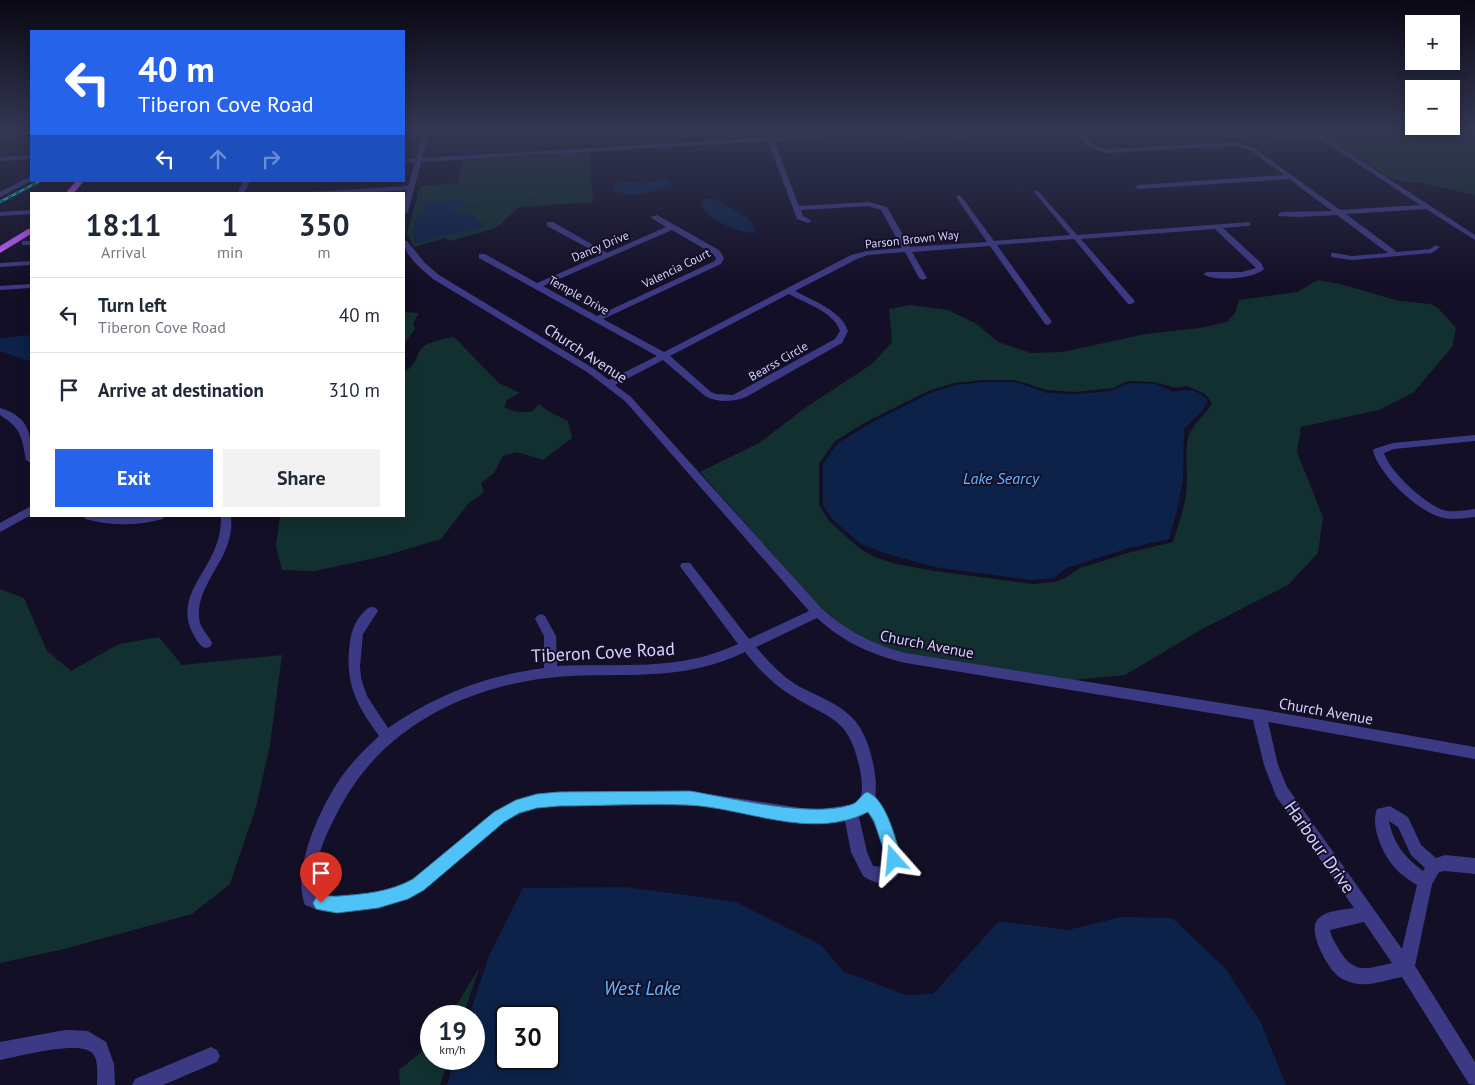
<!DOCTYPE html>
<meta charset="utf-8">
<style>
body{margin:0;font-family:"PT Sans",sans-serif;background:#f2f2f3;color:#1f2937;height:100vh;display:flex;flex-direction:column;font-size:19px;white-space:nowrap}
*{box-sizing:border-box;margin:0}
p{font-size:16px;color:#747a83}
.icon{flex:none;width:28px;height:28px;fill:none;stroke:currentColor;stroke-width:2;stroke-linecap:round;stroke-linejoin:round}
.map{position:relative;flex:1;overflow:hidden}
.panel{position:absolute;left:30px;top:192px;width:375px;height:325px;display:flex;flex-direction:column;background:#fff;border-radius:0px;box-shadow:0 2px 12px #0003}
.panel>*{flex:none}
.hud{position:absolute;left:30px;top:30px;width:375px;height:152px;border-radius:0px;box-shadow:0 2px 12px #0003;background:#2563eb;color:#fff;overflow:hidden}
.tools{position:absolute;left:1405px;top:15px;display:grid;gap:10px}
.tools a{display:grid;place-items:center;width:55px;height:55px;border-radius:0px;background:#fff;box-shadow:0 2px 12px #0003;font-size:25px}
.speed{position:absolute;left:420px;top:1005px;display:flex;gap:10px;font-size:25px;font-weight:700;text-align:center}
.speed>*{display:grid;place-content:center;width:65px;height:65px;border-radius:50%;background:#fff;box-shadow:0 2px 12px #0003;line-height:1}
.speed small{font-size:12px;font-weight:400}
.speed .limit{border:2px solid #111;border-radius:8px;background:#fff;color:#111}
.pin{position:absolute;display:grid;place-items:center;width:42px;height:42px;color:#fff;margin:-51px -21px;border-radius:50% 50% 50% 0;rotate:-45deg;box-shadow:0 0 5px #0007}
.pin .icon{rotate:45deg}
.me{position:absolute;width:55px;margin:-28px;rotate:342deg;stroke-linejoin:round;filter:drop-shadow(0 0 4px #0008)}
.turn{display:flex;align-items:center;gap:18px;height:105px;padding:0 25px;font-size:22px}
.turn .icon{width:65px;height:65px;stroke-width:2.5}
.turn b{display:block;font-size:35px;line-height:42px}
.lanes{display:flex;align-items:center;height:48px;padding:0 25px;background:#0003;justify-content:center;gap:25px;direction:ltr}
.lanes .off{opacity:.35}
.eta{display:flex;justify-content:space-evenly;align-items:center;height:85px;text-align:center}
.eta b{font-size:30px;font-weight:600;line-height:35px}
.action{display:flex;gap:10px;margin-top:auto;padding:10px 25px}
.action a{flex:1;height:58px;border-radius:0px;background:#2563eb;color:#fff;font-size:20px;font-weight:600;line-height:58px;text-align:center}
.action a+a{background:#f2f2f3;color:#1f2937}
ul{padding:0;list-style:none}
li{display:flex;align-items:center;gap:15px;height:75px;padding:0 25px;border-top:1px solid #e0e1e3}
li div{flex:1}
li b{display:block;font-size:19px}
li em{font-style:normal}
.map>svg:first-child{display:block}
</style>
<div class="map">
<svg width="1475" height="1085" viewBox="0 0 1475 1085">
<rect width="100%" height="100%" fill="#130f26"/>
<path fill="#12302f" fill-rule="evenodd" d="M902 130H961L964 137C944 147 918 147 901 132Z
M1212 130H1307L1319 137 1252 144Z
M1319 130 1475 132V195L1421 183 1403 182 1390 178 1324 137 1329 136Z
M589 152 593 202 519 207 496 228 450 241 445 238 414 247 407 234 420 186 458 183 463 160Z
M1318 280 1340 284 1399 301 1431 304 1439 309 1456 328 1452 347 1414 392 1379 410 1301 427 1297 452 1323 517 1318 553 1288 585 1204 628 1125 675 1073 680 906 653 883 648 849 631 822 610 700 472 759 443 805 408 872 364 892 342 889 309 910 305 948 310 975 323 998 342 1031 353 1063 352 1145 334 1200 328 1227 322 1235 313 1239 300 1297 292ZM982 380H1015L1047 390 1075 392 1113 388 1128 381 1154 382 1177 388 1187 386 1205 394 1212 403C1205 416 1192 424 1188 438 1185 451 1187 468 1187 481 1187 502 1179 522 1173 542L1131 552 1080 568 1065 578 1054 582 1033 584 935 571 896 564 874 557 858 547 830 522 819 505V464L835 441 866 422 928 391 954 383Z
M404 312 419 313 413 323 415 329 404 344Z
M454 337 499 383 520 393 507 400 504 407 516 412H532L539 404 548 411 568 421 572 438 543 460 517 452 503 456 494 473 481 483 484 492 468 504 441 539 384 556 315 571 282 570 276 546 280 516H404V372C418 364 414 357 423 347 428 342 447 338 454 337Z
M0 589 24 598 47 651 71 671 119 644 159 637 182 665 282 655 270 745 256 807 230 884 192 914 64 949 0 963Z
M479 969 463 1016H450L476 973Z
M431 1044V1059H449L440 1085H400L399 1070Z"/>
<path fill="#0c2248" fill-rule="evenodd" d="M661 178 670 180 671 184C653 193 632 199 613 191L612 186 618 181C633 181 647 187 661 178Z
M455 199 462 200 464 205 453 208V210L473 216 484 224 482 227C469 233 451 233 437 237 430 239 422 246 414 241L413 230 416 215 428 210 424 207V204Z
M704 199H716C730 210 747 212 756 229L755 233C740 234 704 218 701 203Z
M31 335V360L28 361 0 351V338Z
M983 382H1015L1047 393 1077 394 1110 391 1130 383 1156 384 1173 392C1188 388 1198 389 1208 401L1202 411 1184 429 1183 481 1178 506 1169 539 1129 548 1067 568 1053 578 1032 580 934 567 884 553 861 544 833 520 823 505V464L838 443 869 424 930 393 956 385Z
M626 887 736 902 821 945 843 971 905 995 933 994 999 921 1068 930 1121 917 1172 918 1225 968 1260 1021 1286 1085H447L455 1059H474V1016H469L489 956 523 888ZM506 1016H549V1059H506Z"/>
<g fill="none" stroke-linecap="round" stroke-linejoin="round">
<path stroke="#0c2248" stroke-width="1" d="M464 205 475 207 485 203H509L561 195"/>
<path fill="#3d3a85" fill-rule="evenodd" d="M424 130H430L422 158 808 135 831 130H843L808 139 774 141 799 206 869 202 887 207 910 247 987 242 956 197 959 195 961 196 994 241 1070 235 1035 193V191L1037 190 1077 235 1250 222V226H1247L1223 228 1261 263 1264 269C1254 279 1214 282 1203 274L1207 272H1242L1256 268 1215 229 1081 239 1134 300 1135 302 1131 304H1128L1074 239 997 245 1052 322 1048 325 1045 324 990 246 912 252 927 278 923 280 919 278 905 252 868 255 857 259 795 291C813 301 841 310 848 331L842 343 746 397C733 402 718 403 705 396L663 360 615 385 631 397 822 609C847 631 873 645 906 653L1259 709 1475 747V759L1268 722 1278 765 1287 787 1402 949 1417 885C1409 880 1401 875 1395 868 1383 855 1370 826 1377 809L1390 806 1408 817 1421 845 1436 858 1445 855 1475 858V874L1445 871 1439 872 1432 884 1415 966 1475 1062V1085L1469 1084 1402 977C1386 980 1369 987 1353 983 1347 981 1340 979 1336 974 1326 965 1307 930 1318 919 1326 910 1343 910 1354 908L1276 796 1264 765 1253 720 906 663C872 655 843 642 817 618L756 647C767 660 780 674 795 684 815 696 841 703 856 722 869 739 874 763 876 783 876 788 875 794 876 798 881 817 920 865 891 881 882 886 870 881 863 876L851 852 845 821 802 822 708 806 656 805 559 806 537 808 520 814 504 822 423 889 408 899 378 908 337 913 321 911 305 905C291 869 321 806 342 776 353 761 365 749 379 736 359 708 346 688 349 651 350 638 352 626 361 615 366 610 369 605 376 608L378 611 363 634 360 666 361 678 367 696 388 728C438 694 485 676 544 668V636L535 619 537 616 541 614 545 616 556 636 557 666C620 663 679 672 738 644L682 569 680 566 682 563H690L749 639 809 611 625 401 587 372 433 279C422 269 404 256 404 241H407L425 263 439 275 593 368 609 380 657 356 479 258V254H485L537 283 601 255 547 226V222H553L607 253 666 227 650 217 657 215 719 250 724 258 721 264 603 319 664 352 851 255 867 251 902 248 881 210 868 206 801 210 803 216 812 221 808 223 797 219 768 141 421 162 408 212 404 214V200L407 190 349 194H307L310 192 408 186 415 162 404 163V159L416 158 422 137 404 138V134L423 133ZM672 230 713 254 716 258 715 261 597 316 543 286ZM789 294C805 303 834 312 840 331L835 339 733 395 716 394 711 392 670 356ZM745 652C756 666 769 680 783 690 828 721 850 712 861 775 862 786 864 796 856 804L821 809 802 808 688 791 559 792 537 794 511 803 494 812 413 879C390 891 342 903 318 894 310 863 328 830 342 804 387 721 479 681 570 676 635 673 684 681 745 652ZM868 812C874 824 891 855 884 867L873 866 867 852 859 817ZM1389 821 1398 827 1411 855 1425 868 1423 871C1405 858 1393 843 1389 821ZM1364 922 1392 963C1365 969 1354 975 1338 948 1335 942 1331 937 1330 930Z
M1073 130H1080L1093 145 1106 149 1235 142 1254 148 1340 210 1420 205 1307 130H1314L1475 235V240L1426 209 1346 214 1397 252 1430 249 1436 245 1440 247 1432 253 1352 260 1331 257V253H1334L1352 256 1388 253 1337 215 1300 217 1279 216 1278 214 1282 212 1332 211 1289 179 1138 189 1135 187 1138 185 1284 175 1250 150 1235 146 1106 153 1089 147Z
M31 131V135L0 137V133Z
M31 155V159L0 161V157Z
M31 176V181L0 197V192Z
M243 181H250L244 194H237Z
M31 210V214L0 216V212Z
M22 241H31V245H22Z
M31 261V265L0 267V263Z
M31 284V288L0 290V286Z
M0 408C32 418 31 436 31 463L26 460C22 437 21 428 0 415Z
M1475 435V441L1394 449 1384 453C1389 471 1425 504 1443 510 1453 513 1465 510 1475 509V517C1465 518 1454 520 1444 518 1419 513 1380 476 1373 451L1374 449 1393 443Z
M31 506V515L0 532V523Z
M84 516H164L163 519C138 526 110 526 85 519Z
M221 516H231C232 526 231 534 228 543 220 569 193 594 200 623 202 630 209 636 212 643L210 647C204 649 202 647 198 642 170 602 205 579 217 543 220 534 221 526 221 516Z
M65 1030 88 1031 106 1042 114 1064 115 1085H97C97 1076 99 1061 93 1054 82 1039 17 1057 0 1060V1042Z
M211 1047 217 1050 220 1056 217 1062 163 1085H132L135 1079Z"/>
<path fill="#c25bff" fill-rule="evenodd" d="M76 181H84L73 194H65Z
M28 229H31V234L0 253V246Z"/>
<g stroke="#00e5ff" stroke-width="2.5">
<path id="rail" d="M0 202 40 181"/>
</g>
<use href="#rail" stroke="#130f26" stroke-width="1" stroke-dasharray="4.5" stroke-linecap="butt"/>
</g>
<linearGradient id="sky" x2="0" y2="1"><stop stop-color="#0a0815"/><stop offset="0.46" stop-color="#333752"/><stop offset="1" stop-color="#333752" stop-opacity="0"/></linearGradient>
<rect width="1475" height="282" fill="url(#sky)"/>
<path fill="#4fc3f7" stroke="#337fa1" d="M690 791C731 798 811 818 850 805 859 803 860 795 867 792 887 799 896 842 902 860L900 866 894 868 889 866 874 821 868 812C811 841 747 808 688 805 646 803 602 806 559 806L537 808 519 813 504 822 424 890 408 899 378 908 337 913 316 909 313 903 316 898C324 894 331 897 339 896 365 894 390 892 413 879L494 812 516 800 537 794 559 792Z"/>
<g text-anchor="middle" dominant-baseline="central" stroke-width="4" stroke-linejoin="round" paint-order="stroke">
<g font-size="12" fill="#d9d4ff" stroke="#130f26">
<text transform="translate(912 239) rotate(-6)">Parson Brown Way</text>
<text transform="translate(600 246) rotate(-23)">Dancy Drive</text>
<text transform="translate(676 268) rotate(-26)">Valencia Court</text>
<text transform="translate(579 295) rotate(29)">Temple Drive</text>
<text transform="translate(778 361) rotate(-30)">Bearss Circle</text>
</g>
<g font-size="15" fill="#d9d4ff" stroke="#130f26">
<text transform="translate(586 353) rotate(33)">Church Avenue</text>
<text transform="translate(927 644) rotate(11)">Church Avenue</text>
<text transform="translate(1326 711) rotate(10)">Church Avenue</text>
</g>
<g font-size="16" font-style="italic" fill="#62b6ff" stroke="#130f26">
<text x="1001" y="478">Lake Searcy</text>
</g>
<g font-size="18" fill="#d9d4ff" stroke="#130f26">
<text transform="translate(603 652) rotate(-3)">Tiberon Cove Road</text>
<text transform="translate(1320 847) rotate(55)">Harbour Drive</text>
</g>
<g font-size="19" font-style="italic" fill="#62b6ff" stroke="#130f26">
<text x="642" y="988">West Lake</text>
</g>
</g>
</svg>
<div class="tools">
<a>+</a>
<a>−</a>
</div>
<div class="speed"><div>19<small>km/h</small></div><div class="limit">30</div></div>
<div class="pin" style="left:321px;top:903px;background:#d93025"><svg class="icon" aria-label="arrive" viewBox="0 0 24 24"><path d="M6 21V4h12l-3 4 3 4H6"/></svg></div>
<svg class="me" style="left:894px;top:860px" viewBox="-20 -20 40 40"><path d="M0-17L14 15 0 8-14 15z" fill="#4fc3f7" stroke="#fff" stroke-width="4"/></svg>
<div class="hud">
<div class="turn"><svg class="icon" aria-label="left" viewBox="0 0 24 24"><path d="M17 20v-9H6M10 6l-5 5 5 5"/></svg><div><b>40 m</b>Tiberon Cove Road</div></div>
<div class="lanes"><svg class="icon" aria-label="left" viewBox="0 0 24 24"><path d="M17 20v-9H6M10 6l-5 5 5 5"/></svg><svg class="icon off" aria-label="ahead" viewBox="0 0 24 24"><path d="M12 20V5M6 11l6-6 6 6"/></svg><svg class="icon off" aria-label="right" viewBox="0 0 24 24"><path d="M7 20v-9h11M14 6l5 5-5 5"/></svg></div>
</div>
<section class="panel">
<div class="eta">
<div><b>18:11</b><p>Arrival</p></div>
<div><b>1</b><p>min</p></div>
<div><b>350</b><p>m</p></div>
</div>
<ul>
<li><svg class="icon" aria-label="left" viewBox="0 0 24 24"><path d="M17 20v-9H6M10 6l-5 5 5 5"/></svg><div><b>Turn left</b><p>Tiberon Cove Road</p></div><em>40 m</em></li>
<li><svg class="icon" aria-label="arrive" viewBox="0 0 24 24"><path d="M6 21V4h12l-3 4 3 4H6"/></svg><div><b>Arrive at destination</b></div><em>310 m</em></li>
</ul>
<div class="action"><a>Exit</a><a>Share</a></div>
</section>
</div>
